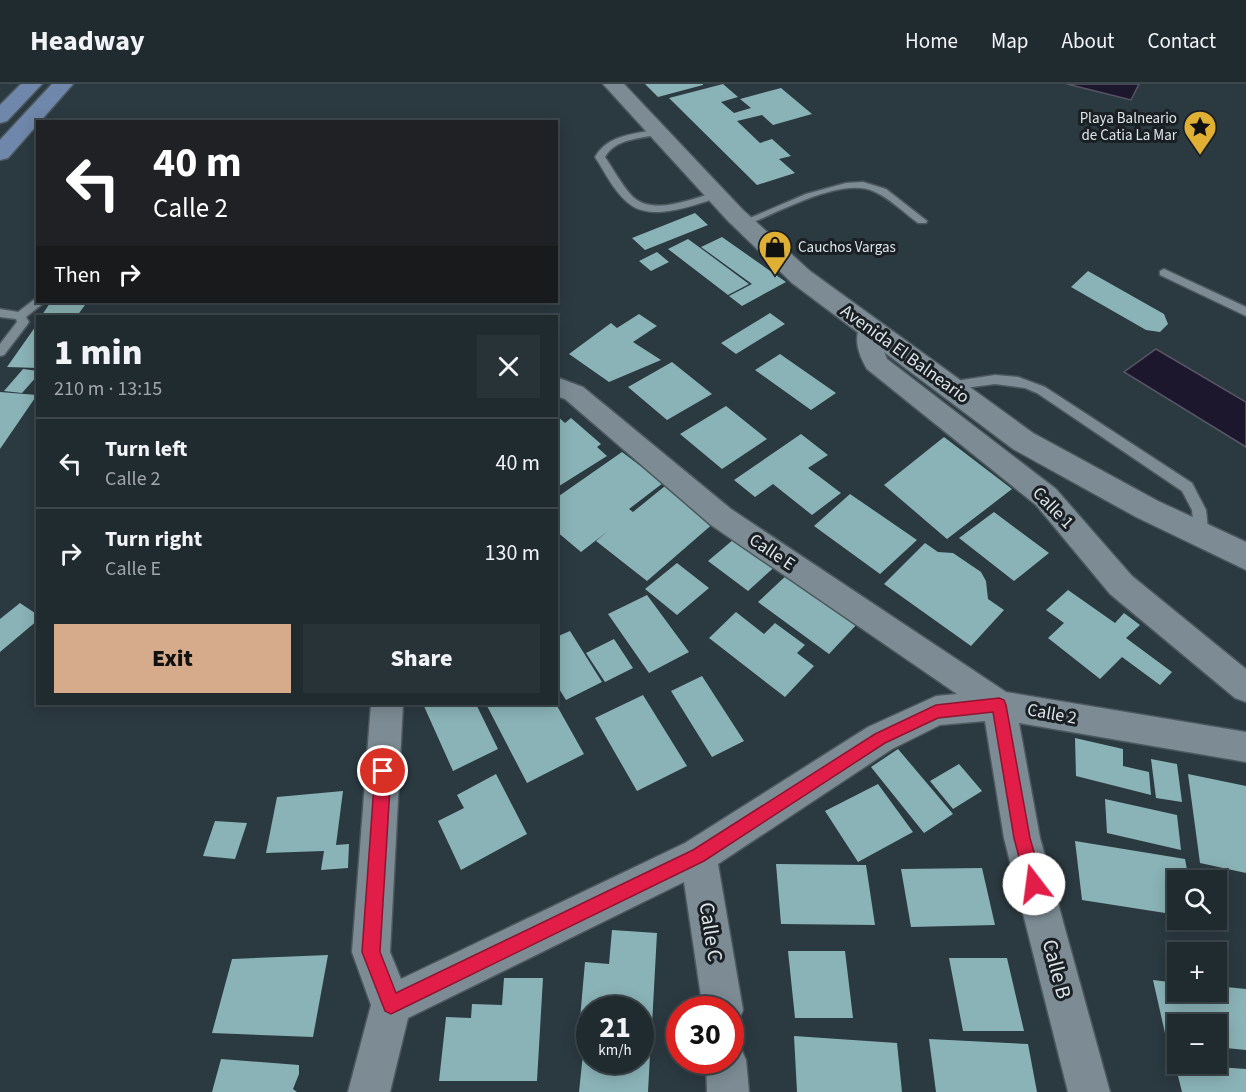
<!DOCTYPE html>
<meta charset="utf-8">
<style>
body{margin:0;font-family:"Source Sans 3",sans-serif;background:#283338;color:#f1f3f6;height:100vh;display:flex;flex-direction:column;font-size:22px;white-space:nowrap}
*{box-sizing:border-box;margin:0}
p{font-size:20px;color:#a2a7ab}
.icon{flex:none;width:33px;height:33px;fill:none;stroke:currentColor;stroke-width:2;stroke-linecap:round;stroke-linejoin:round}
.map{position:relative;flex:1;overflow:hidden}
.drawer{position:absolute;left:36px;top:231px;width:522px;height:390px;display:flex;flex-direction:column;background:#202b30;border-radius:0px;box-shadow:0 3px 15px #0003,0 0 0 2px #3d474c}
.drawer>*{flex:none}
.top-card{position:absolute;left:36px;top:36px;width:522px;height:183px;border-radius:0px;box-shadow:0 3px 15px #0003,0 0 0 2px #3d474c;background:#202124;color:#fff;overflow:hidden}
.tools{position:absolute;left:1167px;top:786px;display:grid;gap:12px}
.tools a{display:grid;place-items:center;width:60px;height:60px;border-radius:0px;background:#202b30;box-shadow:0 3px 15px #0003,0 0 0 2px #3d474c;font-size:30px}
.speed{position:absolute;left:576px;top:912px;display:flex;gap:12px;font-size:30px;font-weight:700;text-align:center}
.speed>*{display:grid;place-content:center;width:78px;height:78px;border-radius:50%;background:#202b30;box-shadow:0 3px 15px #0003,0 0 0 2px #3d474c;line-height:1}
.speed small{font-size:15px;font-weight:400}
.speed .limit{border:9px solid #d22;background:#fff;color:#111}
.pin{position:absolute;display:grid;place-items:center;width:51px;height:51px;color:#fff;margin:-26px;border:3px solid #fff;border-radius:50%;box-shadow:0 2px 6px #0007}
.me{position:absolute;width:66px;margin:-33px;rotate:345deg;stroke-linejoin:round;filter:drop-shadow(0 0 4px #0008)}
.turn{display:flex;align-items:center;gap:21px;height:126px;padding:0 18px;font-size:27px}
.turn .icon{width:78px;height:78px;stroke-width:2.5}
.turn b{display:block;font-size:42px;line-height:51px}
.then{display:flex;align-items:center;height:57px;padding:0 18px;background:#0003;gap:12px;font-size:22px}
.round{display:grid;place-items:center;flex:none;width:63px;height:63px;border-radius:0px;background:#283338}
.head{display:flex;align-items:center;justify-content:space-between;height:102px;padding:0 18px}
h1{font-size:36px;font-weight:800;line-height:45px}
.button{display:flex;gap:12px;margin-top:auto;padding:12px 18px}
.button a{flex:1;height:69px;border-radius:0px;background:#d6ab8b;color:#111;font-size:24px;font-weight:800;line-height:69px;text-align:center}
.button a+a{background:#283338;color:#f1f3f6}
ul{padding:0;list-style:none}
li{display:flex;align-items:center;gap:18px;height:90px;padding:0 18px;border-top:2px solid #3d474c}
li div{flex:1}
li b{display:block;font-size:22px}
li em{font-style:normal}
header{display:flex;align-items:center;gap:36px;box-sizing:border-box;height:84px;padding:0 30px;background:#202b30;border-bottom:2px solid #3d474c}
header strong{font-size:28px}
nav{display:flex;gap:33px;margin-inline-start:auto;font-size:21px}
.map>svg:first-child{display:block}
</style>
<header>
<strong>Headway</strong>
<nav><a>Home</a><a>Map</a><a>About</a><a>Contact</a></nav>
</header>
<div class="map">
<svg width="1246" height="1008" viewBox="0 0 1246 1008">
<rect width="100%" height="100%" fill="#2b3940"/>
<path fill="#1d172e" stroke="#575566" stroke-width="1.5" d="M1067 0H1139L1131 16Z
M1156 265 1246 318V363L1124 288Z"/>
<path fill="#8ab3b7" d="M645 0H703V1L658 13Z
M723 0 738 13 721 18 734 29 751 24 740 15 781 4 812 30 773 41 762 31 737 37 760 59 772 55 791 72 779 75 795 89 757 101 669 14Z
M695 129 708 141 645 166 632 154Z
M722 153 786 198 742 222 729 212 752 200 701 163Z
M688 155 699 163 749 200 728 211 668 165Z
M657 168 669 178 651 187 639 177Z
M1088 187 1164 230 1168 240 1160 248 1146 246 1071 203Z
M50 219 85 221 77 232 42 231Z
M770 229 785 240 736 270 721 259Z
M639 230 657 242 633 258 661 276 609 298 569 270 611 239 617 244Z
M38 239V284L7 283Z
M780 270 836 309 811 326 755 286Z
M672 278 712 310 667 336 628 303Z
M23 285 38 287V291L22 309 4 307Z
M0 308 37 311 0 365Z
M726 322 767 355 722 385 680 350Z
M556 331 565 339 571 334 601 360 597 363 607 372 556 404Z
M801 350 828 371 808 384 841 409 812 431 773 400 755 413 734 396Z
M944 353 1012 405 947 455 884 401Z
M622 368 663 399 629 425 633 428 665 402 715 438 647 497 596 457 608 447 581 468 556 447V414Z
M850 410 917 456 880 490 814 442Z
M994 428 1049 469 1014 497 959 454Z
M740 450 780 478 748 507 708 477Z
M925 459 938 468 953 469 981 488 986 497 988 515 1004 526 971 562 884 500Z
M677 479 709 504 677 531 645 505Z
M789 489 859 538 829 570 758 518Z
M1068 506 1115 539 1124 529 1140 541 1126 554 1172 588 1160 601 1122 573 1100 595 1048 554 1064 539 1046 526Z
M647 511 689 568 649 589 608 530Z
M20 519 38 531V536L0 568V535Z
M736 528 764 550 775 539 805 561 797 569 814 582 785 613 709 554Z
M570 547 602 598 566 616 556 600V553Z
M614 555 633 584 605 598 586 569Z
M702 592 744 657 712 673 671 607Z
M643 611 687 682 637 707 595 634Z
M423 620H476L498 665 453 687Z
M486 620H556L584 670 527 699Z
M1075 654 1123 665V682L1149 688 1151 711 1076 692Z
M898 665 953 730 924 749 871 683Z
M1151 675 1177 680 1182 718 1156 714Z
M959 680 982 707 953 725 930 697Z
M496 690 527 750 461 786 438 737 464 724 457 711Z
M1188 690 1246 702V789L1200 779Z
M878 700 913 748 858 778 825 727Z
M343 707 336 761 349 760 348 784 321 786 324 767 266 769 277 713Z
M1105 715 1177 731 1181 766 1107 749Z
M215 737 247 739 235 775 203 772Z
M1075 757 1185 775 1189 796H1178V831L1082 816Z
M776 780 866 781 875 841 781 840Z
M982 784 995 841 911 843 901 785Z
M612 846 657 849 652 941 640 940V926H590V935H580L585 878 609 880Z
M788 867H845L853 934H795Z
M328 871 313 953 212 949 232 875Z
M949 874H1007L1024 947H963Z
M504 894H543L537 997H439L446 933 471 934 472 920 502 921Z
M1153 896 1178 899V908H1216V902L1246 905V966L1216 963V940H1178V959L1167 958Z
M640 951 651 952 648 1008H579L584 960 590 957V976H640Z
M794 952 897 959 902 1008H797Z
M929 955 1028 960 1037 1008H936Z
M221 975 299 981V990L293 1005 297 1008H212Z
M1175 980 1246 985V1008H1182Z"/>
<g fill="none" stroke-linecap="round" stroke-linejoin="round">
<g stroke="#4c575e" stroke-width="3">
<path id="service" d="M659 45 662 46V50C644 54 615 54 605 73 614 86 621 100 632 112 653 133 693 114 717 108L722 111 721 113C695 120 651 140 627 118 613 106 605 88 595 73 608 50 636 50 659 45Z
M863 98 886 105 927 137 926 139H918C904 129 890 114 873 107 841 93 777 129 747 141L743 142 738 139 806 110 846 99Z
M1164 185 1246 223V232L1160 191V187Z
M35 215 45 218 26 233 29 238 27 241 4 271 0 272V260L17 238 16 235 0 233V225L18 228Z
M995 291 1018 293 1045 303 1192 399 1206 426 1208 445 1205 456H1195L1192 426 1182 407 1037 309 1025 304 995 300 949 306 943 302 949 298Z"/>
</g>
<g stroke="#4c575e" stroke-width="3">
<path id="minor" d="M870 237 878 239 882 245 881 260 887 275 1056 405 1132 492 1246 585V618L1235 614 1110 510 1036 421 867 285C859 271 852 254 862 239Z
M556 293 583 303 731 425 1006 608 1246 648V678L1019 639 1040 754 1110 1008H1068L1004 754 985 637 940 641 892 665 718 780 743 926 737 940 730 943V926H703L684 798 408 934 390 1008H348L371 921 352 868 371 620H403L390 868 401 895 685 759 868 643 936 612 957 610 711 441 565 315 556 312Z
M730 957 740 962 746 976 749 1008H707L706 976H730Z"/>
</g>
<g stroke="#4c575e" stroke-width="3">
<path id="tertiary" d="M603 0H624L743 126 810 187 1033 349 1158 417 1246 458V486L1136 433 1013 365 876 262 792 199 727 136Z"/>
</g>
<g stroke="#4c575e" stroke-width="3">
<path id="secondary" d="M21 0H42L7 37 0 39V21Z
M52 0H73L8 74 0 76V56Z"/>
</g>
<use href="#service" fill="#7c8b94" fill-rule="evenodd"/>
<use href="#minor" fill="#7c8b94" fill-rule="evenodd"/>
<use href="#tertiary" fill="#7c8b94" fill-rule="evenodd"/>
<use href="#secondary" fill="#6f87aa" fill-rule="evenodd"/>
</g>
<path fill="#e11d48" stroke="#92132f" stroke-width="1.5" d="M999 614 1004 616 1006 621 1030 754 1043 800 1040 806 1034 809 1028 806 1026 800 1014 754 993 628 938 634 885 659 704 777 397 927 391 930 385 927 362 868 375 687 377 682 383 680 388 682 391 687 380 868 396 909 693 766 875 650 936 621Z"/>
<defs>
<g id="sight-pin" transform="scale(1.725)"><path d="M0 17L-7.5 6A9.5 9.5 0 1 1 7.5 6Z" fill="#e0b034" stroke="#191f22"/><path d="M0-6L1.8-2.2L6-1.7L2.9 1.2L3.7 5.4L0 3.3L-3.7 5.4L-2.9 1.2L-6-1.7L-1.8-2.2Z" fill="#111"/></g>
<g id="shop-pin" transform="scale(1.725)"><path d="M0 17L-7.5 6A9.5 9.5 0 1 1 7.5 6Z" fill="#e0b034" stroke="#191f22"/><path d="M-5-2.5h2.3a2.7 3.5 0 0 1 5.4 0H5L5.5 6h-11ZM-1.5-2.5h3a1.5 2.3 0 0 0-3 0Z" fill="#111"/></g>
</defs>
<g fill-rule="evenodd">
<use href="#sight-pin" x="1200" y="43"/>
<use href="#shop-pin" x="775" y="163"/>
</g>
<g text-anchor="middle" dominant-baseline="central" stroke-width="6" stroke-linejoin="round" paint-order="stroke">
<g font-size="15" fill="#dde5ea" stroke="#191f22" text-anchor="end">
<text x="1177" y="34">Playa Balneario<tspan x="1177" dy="17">de Catia La Mar</tspan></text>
<text x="798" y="163" text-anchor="start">Cauchos Vargas</text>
</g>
<g font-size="18" fill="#dde5ea" stroke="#191f22">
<text transform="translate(905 270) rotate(36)">Avenida El Balneario</text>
<text transform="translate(1053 424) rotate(46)">Calle 1</text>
<text transform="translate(772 468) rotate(34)">Calle E</text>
<text transform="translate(1052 630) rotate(10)">Calle 2</text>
</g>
<g font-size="21" fill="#dde5ea" stroke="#191f22">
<text transform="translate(711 848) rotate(81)">Calle C</text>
<text transform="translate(1057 885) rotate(75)">Calle B</text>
</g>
</g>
</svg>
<div class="tools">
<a><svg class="icon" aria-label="search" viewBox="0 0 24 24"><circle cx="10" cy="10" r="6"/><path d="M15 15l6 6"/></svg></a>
<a>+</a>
<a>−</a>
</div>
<div class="speed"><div>21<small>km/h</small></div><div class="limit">30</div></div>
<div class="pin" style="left:383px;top:687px;background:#d93025"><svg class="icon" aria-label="arrive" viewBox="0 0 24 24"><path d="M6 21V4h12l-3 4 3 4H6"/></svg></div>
<svg class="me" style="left:1034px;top:800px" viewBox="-20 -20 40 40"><circle r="19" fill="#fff"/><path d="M0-13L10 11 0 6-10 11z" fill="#e11d48"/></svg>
<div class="top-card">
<div class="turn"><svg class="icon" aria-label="left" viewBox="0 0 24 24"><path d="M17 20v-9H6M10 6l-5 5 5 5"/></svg><div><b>40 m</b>Calle 2</div></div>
<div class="then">Then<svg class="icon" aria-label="right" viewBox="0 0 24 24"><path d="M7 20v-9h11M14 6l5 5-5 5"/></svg></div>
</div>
<section class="drawer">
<div class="head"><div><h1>1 min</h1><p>210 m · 13:15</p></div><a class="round"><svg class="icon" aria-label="close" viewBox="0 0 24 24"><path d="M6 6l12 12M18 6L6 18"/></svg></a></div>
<ul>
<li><svg class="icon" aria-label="left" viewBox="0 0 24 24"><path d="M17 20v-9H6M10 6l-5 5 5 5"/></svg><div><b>Turn left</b><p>Calle 2</p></div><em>40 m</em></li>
<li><svg class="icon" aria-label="right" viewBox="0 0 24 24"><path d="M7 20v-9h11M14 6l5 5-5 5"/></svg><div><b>Turn right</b><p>Calle E</p></div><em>130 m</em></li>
</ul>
<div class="button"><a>Exit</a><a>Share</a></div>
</section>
</div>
